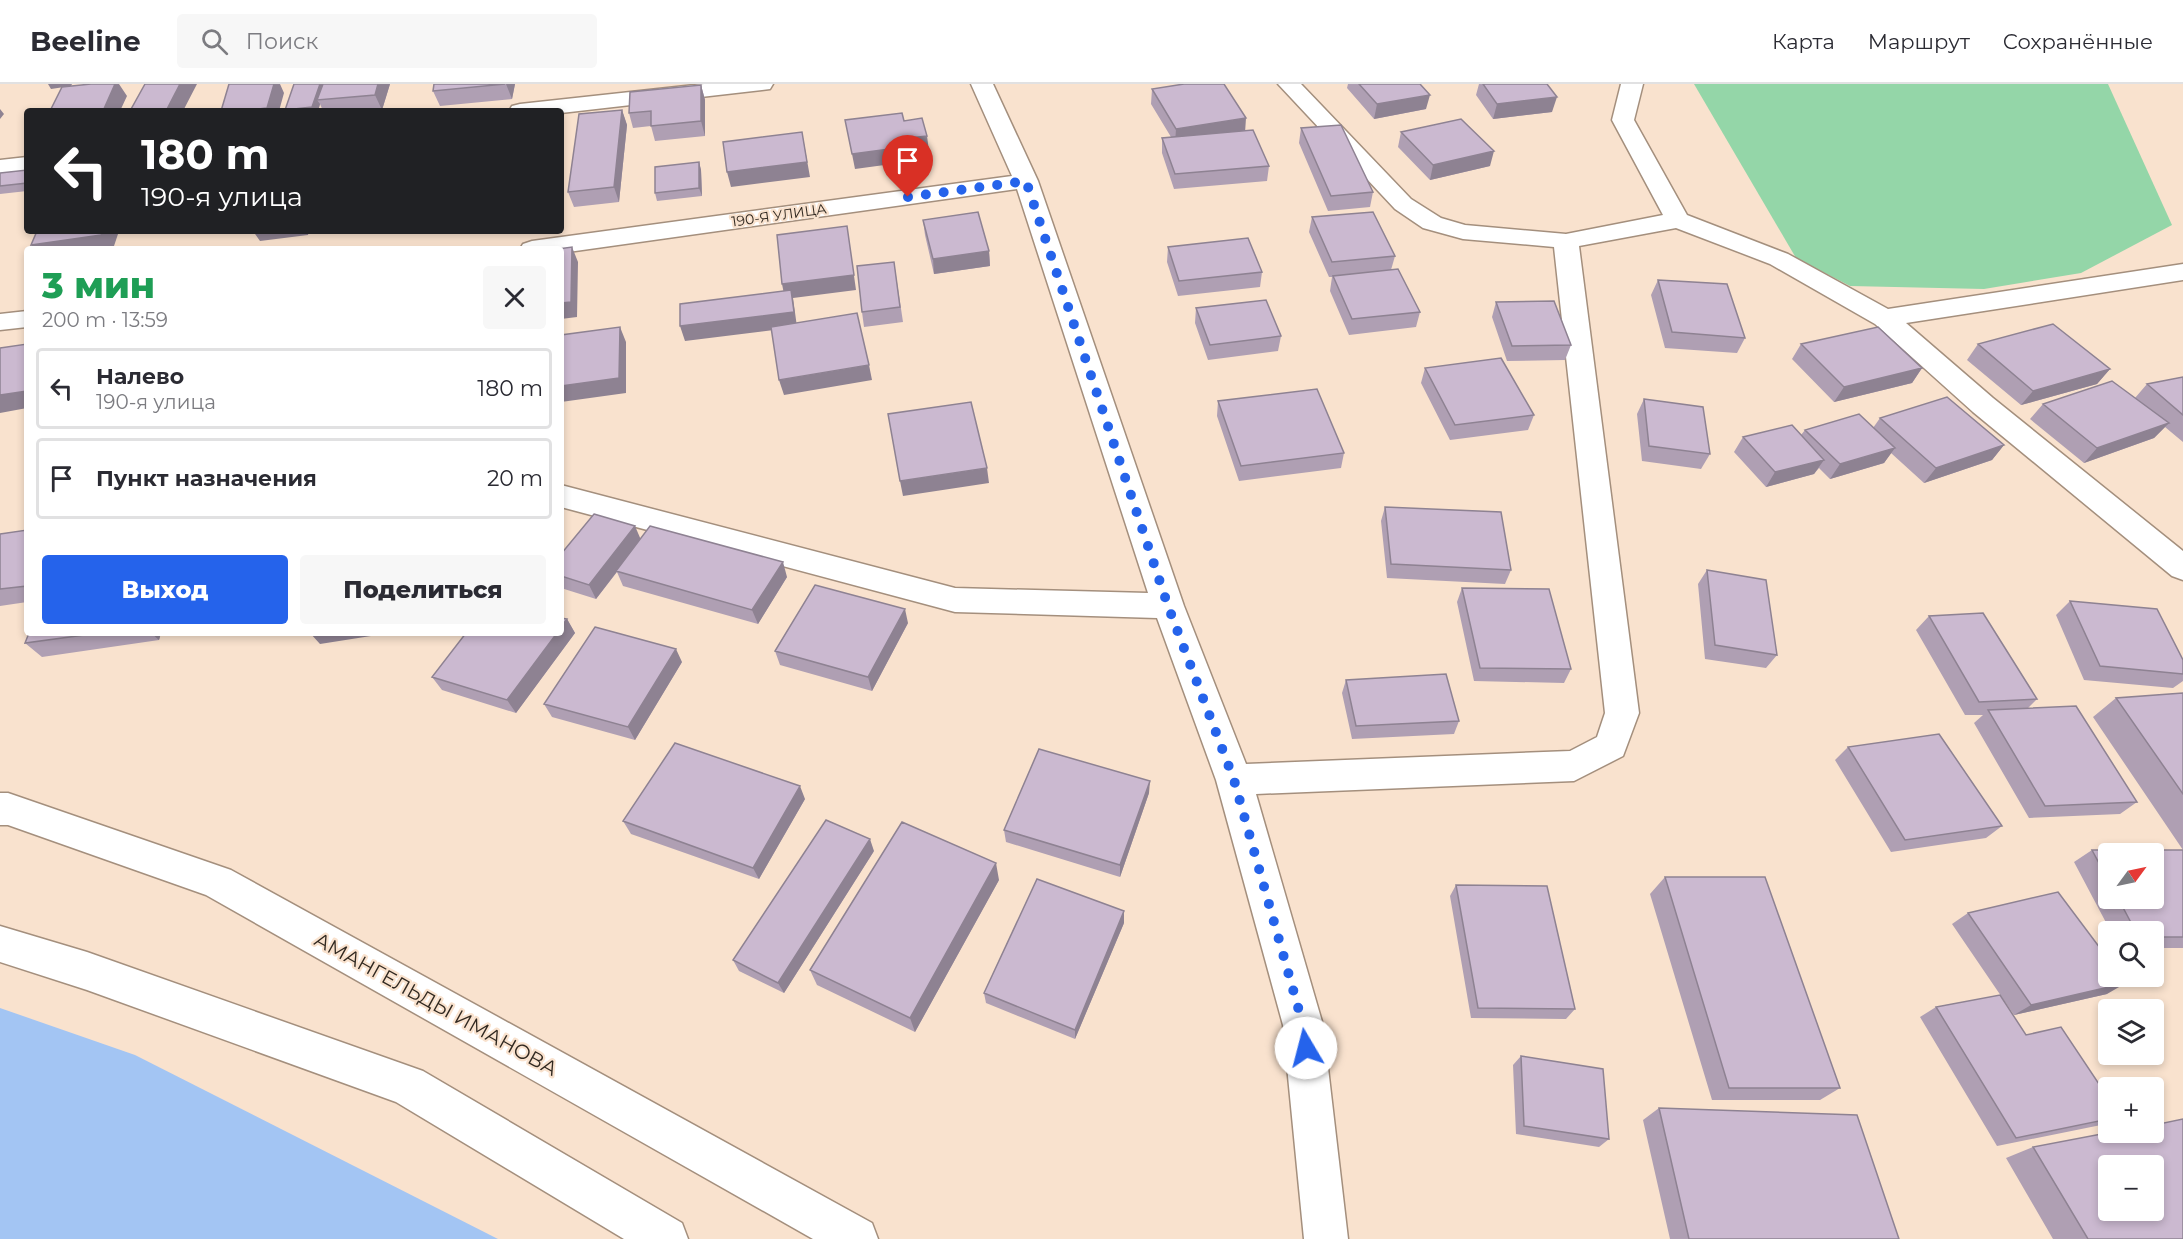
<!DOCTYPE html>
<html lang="ru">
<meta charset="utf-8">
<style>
body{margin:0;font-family:Montserrat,sans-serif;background:#f7f7f7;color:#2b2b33;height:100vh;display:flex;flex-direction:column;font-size:22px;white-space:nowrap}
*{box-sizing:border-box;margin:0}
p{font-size:20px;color:#7c7c81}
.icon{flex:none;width:33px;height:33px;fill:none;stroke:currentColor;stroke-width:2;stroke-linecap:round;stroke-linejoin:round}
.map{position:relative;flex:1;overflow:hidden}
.panel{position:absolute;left:24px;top:162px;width:540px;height:390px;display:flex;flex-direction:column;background:#fff;border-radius:6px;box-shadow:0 3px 9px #0003}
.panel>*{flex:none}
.banner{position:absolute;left:24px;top:24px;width:540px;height:126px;border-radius:6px;box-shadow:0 3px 9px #0003;background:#202124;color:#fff;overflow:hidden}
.needle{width:39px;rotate:57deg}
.tools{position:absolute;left:2098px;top:759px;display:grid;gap:12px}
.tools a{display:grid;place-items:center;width:66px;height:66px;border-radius:6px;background:#fff;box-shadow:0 3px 9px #0003;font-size:30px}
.pin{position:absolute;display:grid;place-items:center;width:51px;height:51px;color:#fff;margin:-62px -26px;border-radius:50% 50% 50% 0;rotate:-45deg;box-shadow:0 0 6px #0007}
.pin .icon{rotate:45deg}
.me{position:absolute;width:66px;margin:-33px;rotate:352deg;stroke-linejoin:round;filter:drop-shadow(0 0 4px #0008)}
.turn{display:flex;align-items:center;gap:21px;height:126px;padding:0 18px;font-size:27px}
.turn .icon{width:78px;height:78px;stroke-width:2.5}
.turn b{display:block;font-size:42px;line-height:51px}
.round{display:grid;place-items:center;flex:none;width:63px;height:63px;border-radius:6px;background:#f7f7f7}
.summary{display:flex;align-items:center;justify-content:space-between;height:102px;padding:0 18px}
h1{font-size:36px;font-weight:800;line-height:45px;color:#1e9e55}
.primary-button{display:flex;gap:12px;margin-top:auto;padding:12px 18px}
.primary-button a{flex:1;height:69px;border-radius:6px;background:#2563eb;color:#fff;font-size:24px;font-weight:800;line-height:69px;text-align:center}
.primary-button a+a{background:#f7f7f7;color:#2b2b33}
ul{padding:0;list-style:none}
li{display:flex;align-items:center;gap:18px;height:81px;margin:0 12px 9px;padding:0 6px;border:3px solid #e1e1e2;border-radius:6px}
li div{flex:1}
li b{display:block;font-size:22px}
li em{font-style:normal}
header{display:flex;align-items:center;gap:36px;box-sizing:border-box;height:84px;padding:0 30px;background:#fff;border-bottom:2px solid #e1e1e2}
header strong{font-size:28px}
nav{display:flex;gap:33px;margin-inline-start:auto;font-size:21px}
.search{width:420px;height:54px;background:#f7f7f7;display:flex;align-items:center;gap:15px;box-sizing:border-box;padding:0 21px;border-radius:6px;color:#7c7c81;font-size:22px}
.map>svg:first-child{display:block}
</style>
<header>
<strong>Beeline</strong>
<div class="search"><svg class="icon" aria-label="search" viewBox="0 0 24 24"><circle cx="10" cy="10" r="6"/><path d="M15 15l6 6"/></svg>Поиск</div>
<nav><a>Карта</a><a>Маршрут</a><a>Сохранённые</a></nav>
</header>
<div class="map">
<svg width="2183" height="1155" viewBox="0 0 2183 1155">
<rect width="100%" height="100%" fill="#f9e2ce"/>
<path fill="#94d6a8" d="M1694 0H2108L2172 141 2081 189 1984 205 1850 202 1796 174Z"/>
<path fill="#a3c5f3" d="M0 924 135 971 498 1155H0Z"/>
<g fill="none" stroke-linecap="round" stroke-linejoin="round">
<g stroke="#a48f7d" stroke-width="3">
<path id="street" d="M704 0H773L770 5 762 6 561 29 509 27 512 22 520 20Z
M971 0H993L1038 97 1184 522 1246 680 1570 667 1597 653 1605 629 1554 163 1463 155 1423 144 1395 125 1278 0H1301L1411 115 1441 134 1465 141 1566 150 1663 131 1612 36 1621 0H1643L1634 36 1687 131 1788 170 1888 225 2183 180V196L1906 239 1993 314 2183 467V496L2172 492 1973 328 1875 240 1770 180 1676 144 1579 162 1639 629 1623 672 1574 697 1256 710 1323 941 1348 1155H1304L1283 941 1216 696 1157 534 955 528 561 423V401L955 504 1148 509 1017 105 561 169V165H520L523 160 532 157 1012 92Z
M27 73V87L0 90V76Z
M27 227V243L0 246V230Z
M0 709H8L231 786 872 1139 878 1155H813L206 811 8 741H0Z
M0 842 87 868 423 987 682 1139 688 1155H624L396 1018 87 906 0 878Z"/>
</g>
<use href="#street" fill="#fff" fill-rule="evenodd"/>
</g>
<path fill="#af9fb3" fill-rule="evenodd" d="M294 0H390L382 26 370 27H323L320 20 318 27H286Z
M434 0H515L512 15 440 22 433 7Z
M1348 0H1420L1426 25 1374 35 1347 4Z
M1479 0H1547L1552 28 1493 35 1476 11Z
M701 1 705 16V52L655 57 651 42 633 44 629 29Z
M1152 5 1245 47 1269 82 1267 97 1174 105 1162 69V54L1171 53 1151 20Z
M622 26 627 41 619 118 574 123 568 108Z
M1301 44 1373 108 1370 123 1328 127 1299 59Z
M1401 48 1490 82 1430 96 1398 63Z
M699 78 701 86 702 112 657 117 655 109Z
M27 86V107L0 110V89Z
M1312 133 1395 172 1391 186 1420 228 1416 243 1349 251 1330 207 1332 193H1329L1309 148Z
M923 136 989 167 990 182 934 190 925 151Z
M1168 163 1262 188 1260 203 1178 212 1167 178Z
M894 178 903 238 864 243 862 228Z
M1658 196 1745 254 1737 269 1665 264 1651 211Z
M1496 218 1571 261 1565 276 1507 277 1492 233Z
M1196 224 1281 252 1278 267 1208 276 1195 239Z
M1801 260 1922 284 1912 299 1834 318 1792 275Z
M1978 260 2110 285 2097 300 2021 321 1967 276Z
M1425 284 1534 331 1528 346 1450 356 1421 299Z
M2183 293V358L2165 343 2154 354 2084 379 2030 335 2043 320 2135 314 2147 300Z
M1644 315 1710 370 1701 385 1642 377 1637 330Z
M1218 317 1344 369 1341 384 1239 397 1217 332Z
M1880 334 2004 361 1992 376 1924 399 1891 369 1884 379 1830 395 1819 384 1814 390 1766 403 1734 368 1743 353 1801 351 1805 346 1873 344Z
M1385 423 1511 486 1505 500 1387 494 1381 437Z
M27 446V518L0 522V450Z
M641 455 787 493 758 540 623 502 617 488 596 515 561 504V470Z
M1707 486 1777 571 1766 584 1705 575 1698 500Z
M1462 504 1571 585 1564 599 1474 597 1457 518Z
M2070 517 2183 576V597L2173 604 2084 596 2056 531Z
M1929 532 2037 615 2028 624 2137 718 2120 730 2029 734 1974 639 1983 631H1965L1916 546Z
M567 535 575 549 516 629 442 606 432 593Z
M908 539 872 607 780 581 775 567Z
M29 549H161L159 556 42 573 25 559Z
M682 578 635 656 552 633 544 620Z
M1346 596 1459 637 1454 650 1352 655 1342 609Z
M2183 609V766L2093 633 2116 614Z
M1848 663 2002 742 1986 754 1891 768 1835 676Z
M1149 709 1120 793 1006 758 1004 746Z
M805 715 759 795 631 750 623 737Z
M2092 766H2183V864H2154V848H2111L2074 778ZM2109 770 2154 814H2109Z
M874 767 784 909 739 887 733 876Z
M1665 793 1840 1004 1820 1016H1712L1650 810Z
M999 796 915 948 817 901 810 886Z
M1456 801 1575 925 1566 935 1471 934 1450 812Z
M1968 829 2107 910 2014 931 1952 840Z
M1124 839 1075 955 986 919 984 909Z
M1936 923 2026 951 2109 1015V1038L2101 1041 1997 1062 1920 933Z
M1521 972 1609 1055 1599 1063 1516 1050 1513 981Z
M1659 1024 1899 1155H1670L1643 1036Z
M2033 1063 2183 1155H2053L2006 1074Z"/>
<path fill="#8e8292" d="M48 0H72L71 2 51 5Z
M115 0H119L127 12 120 27H103Z
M180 0H197L183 27H166Z
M274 0H280L284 9 279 27H243Z
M320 0H326L317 16 320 20 318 27H286L285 26Z
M378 0H390L382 26 375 11Z
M506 0H515L512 15Z
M701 1 705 16V52L701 37Z
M1430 11 1426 25 1374 35 1377 20Z
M1557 13 1552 28 1493 35 1497 20Z
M0 25 4 30 0 35Z
M622 26 627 41 619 118 614 103Z
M1246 34 1245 49 1175 60 1176 45Z
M802 48 810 93 731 103 727 88Z
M927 52 929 67 913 69 914 77 855 85 852 70 910 54Z
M1494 67 1490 82 1430 96 1433 81Z
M699 78 701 86 702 112 699 104Z
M847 142 856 206 793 214 797 243 685 257 680 242 785 215 782 200Z
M103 147H119L113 165H35L31 161Z
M253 147H309L308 151 260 157Z
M324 147H347L326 150Z
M572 163 578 178 577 233 561 235V219Z
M989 167 990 182 934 190 933 175Z
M620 243 626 258V309L561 318V302Z
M869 281 872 296 784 311 779 296Z
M1922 284 1912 299 1834 318 1844 303Z
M2110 285 2097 300 2021 321 2033 307Z
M27 307V324L0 329V311Z
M2169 339 2154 354 2084 379 2097 364Z
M2004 361 1992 376 1924 399 1936 384Z
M1895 364 1884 379 1830 395 1840 380Z
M1824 376 1814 390 1766 403 1775 388Z
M987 384 989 399 903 412 900 397Z
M635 442 641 456 596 515 589 501Z
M783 478 787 493 758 540 752 526Z
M905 525 908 539 872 607 868 593Z
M567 535 575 549 516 629 507 616 557 549H561V543Z
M151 549H161L159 556Z
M310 549H390L320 560Z
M676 565 682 578 635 656 628 643Z
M1150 697 1149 709 1120 793V781Z
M800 702 805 715 759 795 753 784Z
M870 755 874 767 784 909 778 899Z
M996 779 999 796 915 948 910 934Z
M1124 827V839L1075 955V946Z
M2126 899 2107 910 2014 931 2031 921Z"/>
<path fill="#cbb9d0" stroke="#8e8292" stroke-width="1.5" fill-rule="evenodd" d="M91 0H115L103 27H50L62 3Z
M145 0H180L166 27H130Z
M229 0H274L267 24 243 27H221Z
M294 0H320L312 23 285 26Z
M323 0H378L375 11 317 16Z
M434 0H505L433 7Z
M1184 0H1224L1246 34 1176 45 1152 5Z
M1359 0H1420L1430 11 1377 20Z
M1483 0H1547L1557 13 1497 20Z
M701 1V37L651 42V27L629 29 630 8Z
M622 26 614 103 568 108 579 30Z
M902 29 904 37 922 34 927 52 910 54 912 62 852 70 845 36Z
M1461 35 1494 67 1433 81 1401 48Z
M1341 41 1373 108 1331 112 1301 44Z
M1253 46 1269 82 1175 90 1162 54Z
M802 48 807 78 727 88 723 58Z
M699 78V104L655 109V83Z
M27 86V99L0 102V89Z
M978 128 989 167 933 175 923 136Z
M1373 128 1395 172 1332 178 1312 133Z
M847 142 854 191 782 200 777 151Z
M37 147H103L101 151 31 161Z
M1248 154 1262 188 1179 197 1168 163Z
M572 163 571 218 561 219V165H558Z
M894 178 900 223 862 228 857 182Z
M1398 185 1420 228 1352 235 1333 192Z
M1658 196 1727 200 1745 254 1672 248Z
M791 206 794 228 680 242V220Z
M1266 216 1281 252 1210 261 1196 224Z
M1554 217 1571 261 1512 262 1496 218Z
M857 229 869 281 779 296 771 243Z
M2053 240 2110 285 2033 307 1978 260Z
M620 243 619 294 561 302V251Z
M1878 243 1922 284 1844 303 1801 260Z
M27 260V307L0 311V264Z
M1501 274 1534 331 1455 341 1425 284Z
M2183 293V331L2147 300Z
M2112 297 2169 339 2097 364 2043 320Z
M1317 305 1344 369 1241 382 1218 317Z
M1947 313 2004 361 1936 384 1880 334Z
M1644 315 1703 323 1710 370 1649 362Z
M971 318 987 384 900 397 888 330Z
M1859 330 1895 364 1840 380 1805 346Z
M1792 341 1824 376 1775 388 1743 353Z
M1385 423 1501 428 1511 486 1391 480Z
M594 430 635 442 589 501 561 492V470Z
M650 442 783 478 752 526 616 487Z
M27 446V502L0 505V450Z
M1707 486 1766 496 1777 571 1715 561Z
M815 501 905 525 868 593 775 567Z
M1462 504 1549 505 1571 585 1480 584Z
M2070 517 2157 525 2183 576V590L2100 582Z
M1983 529 2037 615 1979 618 1929 532Z
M561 534 567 535 561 543Z
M595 543 676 565 628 643 544 620Z
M29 549H99L25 559Z
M466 549H557L507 616 432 593Z
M1446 590 1459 637 1356 642 1346 596Z
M2183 609V710L2116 614Z
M2076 622 2137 718 2045 722 1988 626Z
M1939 650 2002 742 1905 756 1848 663Z
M675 659 800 702 753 784 623 737Z
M1039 665 1150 697 1120 781 1004 746Z
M826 736 870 755 778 899 733 876Z
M902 738 996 779 910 934 810 886Z
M2092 766H2183V853H2154V848H2136L2118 814H2154V770H2109V798Z
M1665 793H1765L1840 1004H1729Z
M1037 795 1124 827 1075 946 984 909Z
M1456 801 1547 802 1575 925 1478 924Z
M2058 808 2109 876V892H2121L2126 899 2031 921 1968 829Z
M2000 911 2026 951 2061 943 2109 1015V1035L2016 1054 1936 923Z
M1521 972 1603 985 1609 1055 1524 1042Z
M1659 1024 1857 1031 1899 1155H1689Z
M2183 1035V1155H2088L2033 1063 2112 1048H2154V1041ZM2109 1082H2154V1126H2109Z"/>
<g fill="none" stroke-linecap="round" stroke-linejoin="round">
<path stroke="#2563eb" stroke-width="10" stroke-dasharray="0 18" d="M908 113 1026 97 1168 522 1234 696 1303 941 1306 964"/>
</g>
<g text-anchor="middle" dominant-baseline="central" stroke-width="4.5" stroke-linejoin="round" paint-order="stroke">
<g font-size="14" fill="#302820" stroke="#f9e2ce">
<text transform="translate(779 131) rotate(-8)">190-Я УЛИЦА</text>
</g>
<g font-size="20" fill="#302820" stroke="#f9e2ce">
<text transform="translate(436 920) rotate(29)">АМАНГЕЛЬДЫ ИМАНОВА</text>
</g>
</g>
</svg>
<div class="tools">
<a><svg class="needle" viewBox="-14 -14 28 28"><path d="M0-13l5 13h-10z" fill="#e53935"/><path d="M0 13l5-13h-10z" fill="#7c7c81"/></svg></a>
<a><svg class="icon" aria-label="search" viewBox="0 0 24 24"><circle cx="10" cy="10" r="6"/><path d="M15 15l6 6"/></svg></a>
<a><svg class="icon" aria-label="layers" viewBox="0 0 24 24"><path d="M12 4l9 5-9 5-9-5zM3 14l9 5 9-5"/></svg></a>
<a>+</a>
<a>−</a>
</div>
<div class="pin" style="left:908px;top:113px;background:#d93025"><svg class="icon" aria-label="arrive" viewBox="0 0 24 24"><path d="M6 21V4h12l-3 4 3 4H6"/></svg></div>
<svg class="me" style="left:1306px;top:964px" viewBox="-20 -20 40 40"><circle r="19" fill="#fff"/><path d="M0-13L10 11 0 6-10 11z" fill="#2563eb"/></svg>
<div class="banner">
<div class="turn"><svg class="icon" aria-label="left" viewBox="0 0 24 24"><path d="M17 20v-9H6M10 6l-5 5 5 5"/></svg><div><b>180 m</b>190-я улица</div></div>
</div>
<section class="panel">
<div class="summary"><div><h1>3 мин</h1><p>200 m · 13:59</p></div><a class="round"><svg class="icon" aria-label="close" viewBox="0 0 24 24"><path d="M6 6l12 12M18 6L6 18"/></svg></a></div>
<ul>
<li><svg class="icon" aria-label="left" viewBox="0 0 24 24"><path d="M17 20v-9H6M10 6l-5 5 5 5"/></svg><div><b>Налево</b><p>190-я улица</p></div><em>180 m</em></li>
<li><svg class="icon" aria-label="arrive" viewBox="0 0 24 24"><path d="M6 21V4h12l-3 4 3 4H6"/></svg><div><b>Пункт назначения</b></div><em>20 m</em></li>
</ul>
<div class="primary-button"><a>Выход</a><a>Поделиться</a></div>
</section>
</div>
